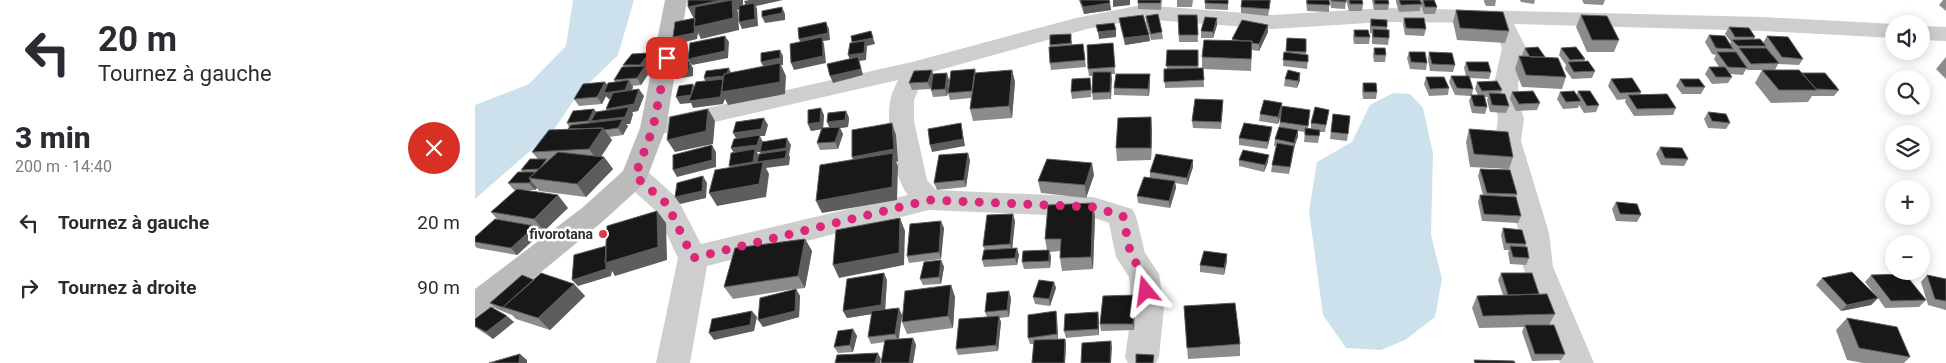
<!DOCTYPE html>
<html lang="fr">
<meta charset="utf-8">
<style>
body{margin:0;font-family:Roboto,sans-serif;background:#f7f7f7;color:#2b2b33;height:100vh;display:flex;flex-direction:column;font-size:19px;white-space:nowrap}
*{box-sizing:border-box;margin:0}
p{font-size:16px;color:#7c7c81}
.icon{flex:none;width:28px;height:28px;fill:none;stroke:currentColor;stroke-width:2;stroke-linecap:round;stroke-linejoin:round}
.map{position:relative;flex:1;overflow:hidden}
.sheet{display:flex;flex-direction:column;background:#fff;width:475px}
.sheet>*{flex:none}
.hud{background:#fff;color:#2b2b33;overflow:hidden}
.controls{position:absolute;left:1410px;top:15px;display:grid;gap:10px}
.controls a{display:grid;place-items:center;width:45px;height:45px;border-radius:50%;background:#fff;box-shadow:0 2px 12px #0003;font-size:25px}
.pin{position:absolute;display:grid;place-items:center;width:42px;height:42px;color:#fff;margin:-21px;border-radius:10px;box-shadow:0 2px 8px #0006}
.me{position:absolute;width:55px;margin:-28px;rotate:344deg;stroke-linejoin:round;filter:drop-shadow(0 0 4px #0008)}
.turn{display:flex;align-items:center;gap:18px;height:105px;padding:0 15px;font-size:22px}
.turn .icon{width:65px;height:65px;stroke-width:2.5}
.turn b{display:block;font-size:35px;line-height:42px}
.round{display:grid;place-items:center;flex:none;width:52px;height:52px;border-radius:26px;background:#f7f7f7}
.headline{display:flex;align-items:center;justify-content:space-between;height:85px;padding:0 15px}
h1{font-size:30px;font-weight:800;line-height:38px}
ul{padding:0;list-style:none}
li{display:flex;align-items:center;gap:15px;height:65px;padding:0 15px}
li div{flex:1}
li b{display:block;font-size:19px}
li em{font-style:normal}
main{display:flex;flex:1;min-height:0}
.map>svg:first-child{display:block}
</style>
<main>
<section class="sheet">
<div class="hud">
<div class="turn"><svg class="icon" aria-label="left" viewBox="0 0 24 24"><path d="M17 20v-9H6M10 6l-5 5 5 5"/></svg><div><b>20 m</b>Tournez à gauche</div></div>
</div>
<div class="headline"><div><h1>3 min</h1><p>200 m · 14:40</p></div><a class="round" style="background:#d93025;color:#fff"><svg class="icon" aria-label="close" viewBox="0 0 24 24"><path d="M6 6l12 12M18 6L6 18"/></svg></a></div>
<ul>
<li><svg class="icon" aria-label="left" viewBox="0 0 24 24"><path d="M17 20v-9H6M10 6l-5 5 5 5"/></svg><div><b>Tournez à gauche</b></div><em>20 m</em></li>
<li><svg class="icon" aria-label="right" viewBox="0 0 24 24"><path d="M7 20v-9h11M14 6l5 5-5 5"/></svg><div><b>Tournez à droite</b></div><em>90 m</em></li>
</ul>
</section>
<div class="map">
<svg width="1471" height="363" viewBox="0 0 1471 363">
<rect width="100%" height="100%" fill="#fff"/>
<path fill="#cce1ec" d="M98 0H159L143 55 103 94 78 131 0 199V105L54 84 91 46Z
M918 93 935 94 948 108 958 153 956 235 967 279 960 317 930 340 906 350 871 348 848 315 834 211 842 162 877 142 895 105Z"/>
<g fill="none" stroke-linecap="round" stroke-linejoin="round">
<path fill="#cecece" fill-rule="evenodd" d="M666 5 798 15 909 8 1288 17 1419 24V38L1288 31 1039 24 1051 48 1043 84V101L1049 118 1046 141 1074 233 1078 267 1119 363H1085L1048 267 1044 233 1020 141 1023 118 1019 101V84L1027 48 1017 23 909 22 798 29 666 19 612 29 450 74 439 100V121L452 180 461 190 618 197 657 209 661 216 670 253 684 274 689 308 684 357 681 363H653L650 357 657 308 654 277 641 257 634 223 617 217 454 210 232 266 215 363H181L203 258 181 211 150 183 146 176 150 169 160 166 170 169 202 198 226 244 433 195C419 180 411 122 415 102 416 94 420 87 423 80L178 136 169 134 165 128 169 122 437 62 601 18Z
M1446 26 1471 27V41L1446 40Z"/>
<path fill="#bbb" fill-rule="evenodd" d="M190 0H212L191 128 170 183 127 222 31 301 11 314 0 318V289L107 208 148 171 165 128Z"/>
</g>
<path fill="#8c8c8c" d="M604 0H634L636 10 609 14Z
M687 0 686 10 663 9V3Z
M702 0H718L717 7H702Z
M730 0H753V10L730 9Z
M796 0 793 16 766 13V7Z
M831 0H854V12L832 11Z
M855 0H871L870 9 856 8Z
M871 0H887L888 4 887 11H874Z
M897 0H913L914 4 913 10H899Z
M921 0H945L946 4 947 2 946 0H959L962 7 960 14H949L946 6 945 11 924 12 921 2Z
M1009 0H1021L1020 6H1011L1009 2Z
M1045 0H1060L1059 4 1046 2Z
M1107 0H1130L1128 5 1109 4Z
M1468 0H1471V11L1464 5Z
M981 10 1034 31 1030 43 982 40 978 22Z
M703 15H722L723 42H704Z
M1106 15 1144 40 1139 52H1112L1101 27Z
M671 16 687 32 688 39 676 40 671 22Z
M644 18 674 35 675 41 650 45 645 25Z
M929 18 951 29 949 36 930 35 928 24Z
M896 19 912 27V30L914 38 913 45 897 44V33H895V26Z
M742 25 738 38H726V31Z
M1254 27 1280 37 1279 39 1288 43 1292 36 1328 59 1324 65 1303 64 1300 70H1272L1271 69 1268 75 1255 74 1257 77 1253 83 1237 84 1230 74 1234 67H1244L1239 59 1241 55 1237 54 1230 42 1234 35 1255 44 1256 42 1250 34Z
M879 30 895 37 894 44H879L878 37Z
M793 32 784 51 777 50 776 71 728 69 729 87 690 88 689 69H692V50H723V68H727V57L757 41V39Z
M812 38 831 39V54L833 55 832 69 808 66 809 52H811Z
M597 41V45L608 44 611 67 576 70 575 63V45Z
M638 43 640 74H636V99L618 100 617 93 618 76H614L613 69Z
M899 48 911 55 910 62H899L898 55Z
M1050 48 1070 57 1091 77 1087 89 1047 87 1040 69 1044 56 1048 57 1047 55Z
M1086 48 1110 59 1109 61 1120 71 1117 78 1097 79 1090 69 1091 65 1084 55Z
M934 52 952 63 951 70 935 69 932 58Z
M954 52 980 65 978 72 955 71 953 59Z
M174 53 178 60 171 69 174 73 166 85 157 86 158 87 157 90 169 96 163 111 157 112 158 114 155 124H151L153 126 148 135 134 137 137 140 126 157H129L138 169 111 197 64 191 62 188 60 190H47L93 208 69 231H64L66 233 42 255 2 248 0 246V237L23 220 16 212 41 190H39L33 183 48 172 46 170 63 159 57 152 93 129 94 127 92 123 119 109 121 112 133 110 131 109 135 99H134L131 96 127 104 104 106 99 99 130 82 132 85 140 82 139 80 149 67 148 65Z
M1471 57V79L1461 69Z
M991 62 1016 72 1014 79 995 78 998 89 997 95H1003L1000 89 1002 82 1027 90 1025 94 1034 106 1031 113 1015 112 1012 100 1013 97H1010L1012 107 1010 114 997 113 994 101 996 96 980 95 974 82 976 76H991L989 68Z
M500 69 501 73 537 70 540 82 537 118 498 121 495 109 496 98 475 100 473 93 472 96 458 97 456 90 457 84 455 89 437 90 434 83 458 74 474 80 473 92Z
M1287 70 1327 73 1364 90 1359 96H1337L1333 102 1296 103 1280 83Z
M825 73V80L822 88 809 86 810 79Z
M675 74V81L674 96 639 95V88Z
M951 77 974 88 973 95 954 96 949 84Z
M1136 79 1166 92 1165 95 1201 108 1198 115 1159 116 1150 102 1151 99 1142 100 1133 86Z
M1205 79 1230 87 1226 94H1207L1201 86Z
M888 83 902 92 901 99H888L887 90Z
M616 85V97L597 99 596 92Z
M1103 91 1124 105 1121 112 1109 113 1104 105 1103 108 1088 109 1082 99 1085 92 1102 94Z
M1037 92 1065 103 1062 110 1041 111 1035 99Z
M807 103V110L803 124 784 121 785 114Z
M748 107 746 129 718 128 717 121Z
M835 110 833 128 836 129V123L854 110 850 132H845L843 143 829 142 830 132 823 131 814 174 796 172 797 165 801 146H799L800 139 804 127 805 122Z
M371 111 374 118 373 127 365 128 368 134 363 149 345 150 342 143 346 129 336 131 333 124 349 115 348 128H354Z
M1233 112 1255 123 1251 129 1233 128 1229 119Z
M858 114 875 116 872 141 855 139Z
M797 127 796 134 792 149 764 145V138Z
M994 129 1038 157 1034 169 995 167 991 142Z
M677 130 676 160 642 161 641 148Z
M1185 147 1213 159 1209 166 1186 165 1181 154Z
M495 160 491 187 462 190 459 183Z
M764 160 793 162 789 172 764 166Z
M718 167 712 185 700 183 701 188 695 208 663 203 662 196 675 178V172Z
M1005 169 1042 194 1041 197 1046 216 1043 223 1007 221 1003 202 1005 195H1008L1003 176Z
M619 175 611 198 566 193 563 181Z
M1141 202 1166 215 1162 222 1141 221 1137 209Z
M620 216 618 269 587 271 585 258V251L575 252 576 257 575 268 549 269 547 262 572 250 570 239Z
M540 221 537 248 544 255 542 265 509 267 507 260 510 250 508 246Z
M469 228 466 259 434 263 432 256Z
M1028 228 1051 244 1050 247 1054 258 1051 265 1035 264 1033 253 1034 250H1029L1026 235Z
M330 239 337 251 330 288 321 289 325 296 324 317 288 327 319 289 258 299 249 287Z
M466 260 469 267 466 284 448 285 445 279Z
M752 261 749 275 725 272V265Z
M1026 273 1064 295 1080 314 1074 325 1090 354 1086 360 1057 361 1047 332 1049 327 1004 328 997 308 1002 296 1028 295 1023 280Z
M1396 275 1451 300 1444 307 1410 308 1403 298 1396 305 1366 311 1341 285 1347 278 1400 295 1390 282Z
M1452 275 1471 279V310L1453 305 1446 282Z
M59 280 99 284 110 296 75 330 41 319 37 315 22 309 15 303Z
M412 280 410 310 427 315 424 339 438 338 441 345 438 363H406L410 342 396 344 393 337 397 314 372 318 368 311Z
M579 282 581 288 575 306 560 304 558 297Z
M476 285 480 297 478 328 432 334 427 322Z
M536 298 534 317 524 318 526 322 523 351 483 355 481 349 512 317 510 312Z
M660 302 659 330 626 331 625 324Z
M709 306 765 344V356L713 359Z
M581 311 582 318 583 339H590L591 345 590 363H557L559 344H555L553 338Z
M1372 318 1435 357 1429 363H1388L1372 360 1361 330Z
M0 319 39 322 18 339 0 327Z
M624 319V335L591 338 589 331Z
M378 329 382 336 378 352 363 353 359 347Z"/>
<path fill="#5d5d5d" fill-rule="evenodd" d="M247 0H268V9L262 10 263 12 264 30 226 39 223 33 222 39 202 44 198 37 219 19 213 7Z
M274 0H308L281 6 282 9 283 26 267 29 264 22 272 8 269 1Z
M638 0H655V5L638 7Z
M635 3 636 10 609 14 608 7Z
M307 7 310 14V20L290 23 287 17Z
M742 18V25L738 38V32Z
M351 22 354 29 355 40 348 41 349 44 351 63 319 70 316 63 327 46 324 39Z
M793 25V32L784 51V44Z
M641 30V37L624 39 623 32Z
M396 31 400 44 392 46 391 60 384 61 388 75 358 83 355 76 376 62 373 55 377 42Z
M674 35 675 41 650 45 649 38Z
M250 36 254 42 253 58 217 65 213 59Z
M305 50 308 56V65H306L311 76 310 94 253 105 250 99 248 104 218 108 216 103 205 104 201 97 218 84 222 91 232 85 229 78 254 68 257 75 289 68 286 62Z
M174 53 178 60 171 69 174 73 166 85 162 78 167 70 165 65Z
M214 61 218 68V76L207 78 203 71Z
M457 70 459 77 455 89 453 82Z
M537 70 540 82 537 118 534 106Z
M636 72 637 79 636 99 635 92Z
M472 73 474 80 472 96 470 89Z
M825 73V80L822 88 823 81Z
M675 74V81L674 96 673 89Z
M154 80 158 87 154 97 134 99 131 96 127 104 122 97 130 82 135 89Z
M164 89 169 96 163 111 157 112 158 114 155 124H151L153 126 148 135 143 128H118L113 121 119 109 124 116H136L131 109Z
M807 103V110L803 124V117Z
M346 108 349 115 348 129 336 131 333 124Z
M233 109 240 121 238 144 200 152 192 140Z
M371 111 374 118 373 127 365 128 368 134 363 149 352 122Z
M676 117 677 130 676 160Z
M289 118 293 125 290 136H285L288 142 312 138 316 145 314 155 315 157 314 165 291 168 294 174 291 197 242 206 234 193 258 173 254 166 260 155 256 148 262 140 258 133ZM282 152H285L289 159 284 156Z
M417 123 421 135 423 161 421 162 423 166 422 200 347 213 341 201 382 169 377 157Z
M486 123 490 146 457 152 455 145Z
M797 127 796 134 792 149 793 142Z
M128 128 137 140 123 161 114 149Z
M823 130V137L819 147 814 174 819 143Z
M237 145 241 152V167L202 177 198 170Z
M493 153 495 160 491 187 489 180Z
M794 155 793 162 789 172 790 165Z
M129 157 138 169 111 197 102 184Z
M718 160V167L712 185V178Z
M617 163 619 175 611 198 610 185Z
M228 176 232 183 231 198 205 204 200 197Z
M56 181 62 188 60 190 54 183Z
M700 181 701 188 695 208 694 201Z
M83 195 93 208 69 231 59 219Z
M618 203 620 216 618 269 616 257Z
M182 211 191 223 192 260 140 276 137 271 136 276 103 286 97 280Z
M538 214 540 221 537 251 535 244Z
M425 218 430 231 429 265 364 278 358 265Z
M466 221 469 228 466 259 464 252Z
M60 226 66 233 42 255 36 248Z
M330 239 337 251 330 288 323 276Z
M542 248 544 255 542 265 540 258Z
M574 250 576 257 575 268 574 261Z
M752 254V261L749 275V268Z
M466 260 469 267 466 284 464 277Z
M409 273 412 280 410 312 372 318 368 311Z
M579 282 581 288 575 306 574 299Z
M99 284 110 296 75 330 63 318Z
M476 285 480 297 478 328 473 316Z
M321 289 325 296 324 317 288 327 283 320Z
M534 291 536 298 534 317 532 310Z
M660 295V302L659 330 658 324Z
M1403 298 1396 305 1366 311 1372 305Z
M424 308 427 315 423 341 420 334Z
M277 311 282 317 279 331 239 340 234 333Z
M581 311 582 318 583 341 582 334Z
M623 312 624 319V335L623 329Z
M32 316 39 322 18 339 11 332Z
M524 316 526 322 523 351 521 345Z
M378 329 382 336 378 352 375 345Z
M438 338 441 345 438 363H434Z
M590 339 591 345 590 363H589Z
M636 341 637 348 636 363H635Z
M403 353 406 359 405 363H400Z
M45 354 52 360V363H44Z"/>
<path fill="#181818" stroke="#5d5d5d" d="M213 0H247L213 7Z
M257 0 258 18 219 27 220 7Z
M605 0H634L635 3 608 7Z
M663 0H686L685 3H663Z
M730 0H753V4L730 3Z
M767 0H795L794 9 766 7Z
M832 0H854L855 5 832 4Z
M856 0H871V2L857 1Z
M874 0H887L888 4H875Z
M899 0H913L914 4H900Z
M924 0H945L947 4 926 5Z
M948 0H959L962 7H950Z
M279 3 280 19 264 22V6Z
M307 7V13L287 17V11Z
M981 10 1028 12 1034 31 985 28Z
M683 14 687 32 676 34 671 16Z
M668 15 674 35 649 38 644 18Z
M703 15H722L723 35H704Z
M1106 15 1132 16 1144 40H1117Z
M730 17 742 18 738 32 726 31Z
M220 18 219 33 198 37 200 22Z
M929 18H949L951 29 931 28Z
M896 19 912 20V27L896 26Z
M767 20 793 25 784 44 777 43V41H767L757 39Z
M351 22 353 33 324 39 323 28Z
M639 23 641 30 623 32 621 25Z
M1254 27 1274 28 1280 37H1260Z
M898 29 914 30V38L898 37Z
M879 30H893L895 37H880Z
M396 31 398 38 377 42 376 36Z
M596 34V43L575 45V35Z
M1234 35 1250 36 1258 49 1241 48Z
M250 36V51L213 59 215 43Z
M1292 36 1313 37 1328 59 1307 57Z
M347 37 348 56 316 63 315 44Z
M812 38 831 39V52L811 51Z
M1285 39 1291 46H1263L1257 40Z
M729 40 777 41 776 59 727 57Z
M390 41 389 53 373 55 375 43Z
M638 43 640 67 613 69 612 45Z
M608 44 610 60 575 63 574 47Z
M1063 47 1070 57H1055L1050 48Z
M1101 47 1110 59 1095 60 1086 48Z
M899 48H910L911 55H900Z
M1264 48H1291L1304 63 1276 64Z
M305 50V58L286 62V53Z
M692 50H723V66H691Z
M809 52 833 55V62L808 60Z
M934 52H950L952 63 936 62Z
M954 52 977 53 980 65 957 64Z
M1242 52H1261L1272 68 1253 67Z
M174 53 165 65H148L157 54Z
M1044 56 1083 58 1091 77 1051 75Z
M383 57 386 69 355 76 352 64Z
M214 61V69L203 71V64Z
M1113 61 1120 71 1099 72 1093 62Z
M991 62H1013L1016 72 994 71Z
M305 63V82L246 92 249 74Z
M170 66 162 78 139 80 147 67Z
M1234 67H1250L1257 77H1241Z
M254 68 252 73 249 74V76L229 78 231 71Z
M728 68 729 80 689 82V69Z
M500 69 497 91 473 93 476 71Z
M457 70 453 82 434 83 439 71Z
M537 70 534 106 495 109 500 73Z
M813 70 825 73 823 81 810 79Z
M1287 70H1324L1342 90H1304Z
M618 72H636L635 92 617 93Z
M472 73 470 89 456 90 458 74Z
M1327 73H1350L1364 90 1341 89Z
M641 74H675L673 89 639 88Z
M976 76H994L998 89 982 88Z
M951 77H969L974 88 955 89Z
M615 78 616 90 596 92 597 79Z
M1157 78 1166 92 1145 93 1136 79Z
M248 79 247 90 245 97 214 101 221 82Z
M1205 79H1224L1230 87H1210Z
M154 80 150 90 129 93 133 83Z
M1022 81 1027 90 1007 91 1002 82Z
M130 82 122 97 99 99 108 84Z
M888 83H901L902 92H889Z
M218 84 216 95 201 97 204 86Z
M164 89 159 104 131 109 138 93Z
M1058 91 1065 103 1044 104 1037 92Z
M1099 91 1106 101 1091 102 1085 92Z
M1103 91H1115L1124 105 1112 106Z
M1014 93 1030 94 1034 106 1017 105Z
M1192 94 1201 108 1162 109 1153 95Z
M996 95H1009L1012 107 999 106Z
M720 99 748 100 746 122 717 121Z
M789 100 807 103 803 117 785 114Z
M807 106 835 110 833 126 805 122Z
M154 107 150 117 116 121 121 112Z
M840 107 854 110 851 125 836 123Z
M346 108 345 122 333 124V110Z
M119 109 113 121 92 123 98 111Z
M233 109 231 131 192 140 195 117Z
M371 111 370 120 352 122 353 113Z
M1233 112 1251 114 1255 123 1237 121Z
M858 114 875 116 873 134 856 132Z
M676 117V148H641L643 118Z
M289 118 286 129 258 133 261 122Z
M148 119 143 128 129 130 128 128 93 129 96 125Z
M417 123 419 149 377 157V130Z
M486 123 488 139 455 145 453 129Z
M769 123 797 127 793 142 764 138Z
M365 127 360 142 342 143 347 128Z
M804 127 823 130 819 143 800 139Z
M128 128 114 149 57 152 74 130Z
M830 128 845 130 844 136 830 135Z
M994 129 1033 132 1038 157 999 154Z
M285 135 282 145 256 148 259 139Z
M312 138 311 148 285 152 287 142Z
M802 143 819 146 815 167 797 165Z
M237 145V160L198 170V155Z
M1185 147 1207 148 1213 159 1190 158Z
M280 149 278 162 254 166 256 153Z
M312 150 310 158 282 162 284 154Z
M768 150 794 155 790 165 764 160Z
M83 152 129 157 102 184 54 178Z
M418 153 417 187 341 201 345 165Z
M493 153 489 180 459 183 464 155Z
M681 154 718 160 712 178 675 172Z
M55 159H72L64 169 46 170Z
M572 159 617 163 610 185 563 181Z
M288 162 284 184 234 193 240 170Z
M1005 169 1035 170 1042 194 1012 193Z
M43 172H61L54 178 56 181 54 183H33Z
M228 176 227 191 200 197 202 183Z
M669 177 700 181 694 201 662 196Z
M42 189 83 195 59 219 16 212Z
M1005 195 1041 197 1046 216 1009 214Z
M1141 202 1162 204 1166 215 1145 214Z
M618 203 616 257 585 258 586 239H570L573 205Z
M182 211 183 247 130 263 132 226Z
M538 214 535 244 508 246 512 215Z
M425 218 424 253 358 265 361 230Z
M20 219 60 226 36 248 0 242V237Z
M466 221 464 252 432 256 435 224Z
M1028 228 1047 230 1051 244 1031 243Z
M330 239 323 276 249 287 260 248Z
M131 246V269L97 280 99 255Z
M1035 246 1052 247 1054 258 1038 257Z
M542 248 540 258 507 260 509 250Z
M574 250V261L547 262 548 251Z
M729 251 752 254 749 268 725 265Z
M466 260 464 277 445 279 449 262Z
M1377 272 1403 298 1372 305 1347 278Z
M66 273 99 284 63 318 28 307Z
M409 273 406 305 368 311 372 279Z
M1026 273H1057L1064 294 1033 295Z
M1430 274 1451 300 1416 301 1396 275Z
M47 275 59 280 28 307 30 308 15 303Z
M1452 275 1471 279V301L1460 299Z
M564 280 579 282 574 299 558 297Z
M476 285 473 316 427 322 430 291Z
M321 289 320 311 283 320 285 298Z
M534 291 532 310 510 312 512 293Z
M1072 294 1080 314 1008 316 1002 296Z
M660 295 658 324H625L628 296Z
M760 303 765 344 712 348 709 306Z
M16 307 32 316 11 332 0 326V319Z
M424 308 420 334 393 337 397 311Z
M277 311 275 325 234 333 237 319Z
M581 311 582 334 553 338V315Z
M623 312V329L589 331 590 314Z
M524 316 521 345 481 349 484 319Z
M1372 318 1422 327 1435 357 1384 348Z
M1050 325H1079L1090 354H1060Z
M378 329 375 345 359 347 363 331Z
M438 338 434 363H406L410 340Z
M590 339 589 363H557L559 340Z
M636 341 635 363H606L607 343Z
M403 353 400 363H360L362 355Z
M45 354 44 363H14Z
M661 354 679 355 678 363H661Z
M999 360 1039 361 1040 363H1000Z"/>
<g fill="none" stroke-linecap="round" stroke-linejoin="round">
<path stroke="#db2777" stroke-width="9" stroke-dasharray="0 16.2" d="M192 58 178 128 160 176 192 204 218 258 454 200 618 207 648 216 656 256 669 274 671 291"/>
</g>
<circle fill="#e1394d" stroke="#fff" stroke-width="2" cx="128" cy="234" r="5"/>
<g text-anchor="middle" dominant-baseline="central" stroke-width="5" stroke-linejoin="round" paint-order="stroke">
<g font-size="14" font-weight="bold" fill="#313131" stroke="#fff" text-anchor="end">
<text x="118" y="234">fivorotana</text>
</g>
</g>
</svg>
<div class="controls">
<a><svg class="icon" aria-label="sound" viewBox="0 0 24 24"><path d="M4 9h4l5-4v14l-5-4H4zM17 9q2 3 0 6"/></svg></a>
<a><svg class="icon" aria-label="search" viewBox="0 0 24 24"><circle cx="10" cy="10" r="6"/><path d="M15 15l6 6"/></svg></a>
<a><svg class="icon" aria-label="layers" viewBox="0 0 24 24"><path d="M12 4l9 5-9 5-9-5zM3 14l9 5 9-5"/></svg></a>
<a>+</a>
<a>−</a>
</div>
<div class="pin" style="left:192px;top:58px;background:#d93025"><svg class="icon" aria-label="arrive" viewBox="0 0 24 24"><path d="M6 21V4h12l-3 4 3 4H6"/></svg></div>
<svg class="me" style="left:671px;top:291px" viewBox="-20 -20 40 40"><path d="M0-17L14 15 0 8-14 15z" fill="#db2777" stroke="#fff" stroke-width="4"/></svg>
</div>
</main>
